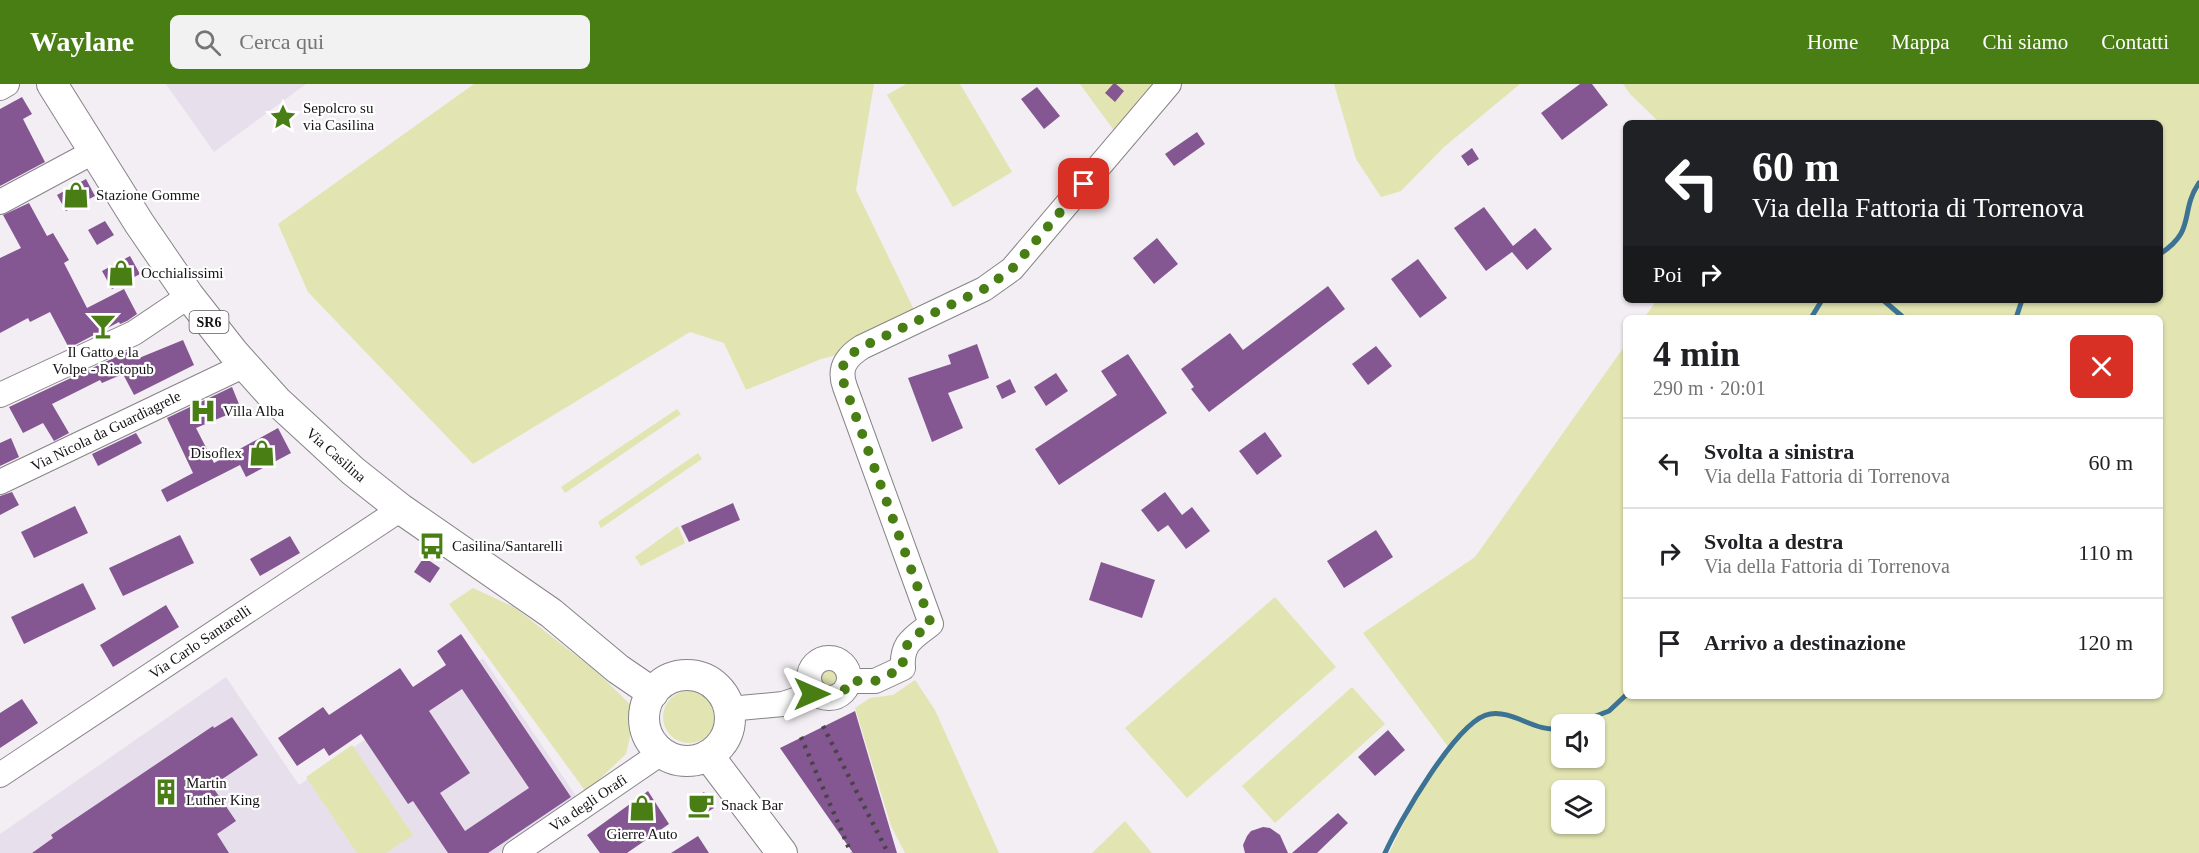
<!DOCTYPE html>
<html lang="it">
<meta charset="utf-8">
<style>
body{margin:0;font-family:"Times New Roman",serif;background:#f2f2f2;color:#202124;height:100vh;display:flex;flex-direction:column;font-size:22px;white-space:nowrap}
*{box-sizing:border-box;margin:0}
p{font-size:20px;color:#757577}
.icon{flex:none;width:33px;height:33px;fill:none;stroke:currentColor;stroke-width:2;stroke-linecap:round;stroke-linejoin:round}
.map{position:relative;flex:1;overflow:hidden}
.drawer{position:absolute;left:1623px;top:231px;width:540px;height:384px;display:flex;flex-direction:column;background:#fff;border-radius:9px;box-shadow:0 2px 4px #0004}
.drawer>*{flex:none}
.guide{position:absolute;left:1623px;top:36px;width:540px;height:183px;border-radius:9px;box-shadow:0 2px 4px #0004;background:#202124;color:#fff;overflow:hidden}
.fabs{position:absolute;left:1551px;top:630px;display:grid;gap:12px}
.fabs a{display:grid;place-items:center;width:54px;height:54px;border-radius:9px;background:#fff;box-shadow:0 2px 4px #0004;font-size:30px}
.pin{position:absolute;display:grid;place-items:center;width:51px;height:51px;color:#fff;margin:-26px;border-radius:12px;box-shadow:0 3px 9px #0006}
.me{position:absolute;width:66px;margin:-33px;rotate:90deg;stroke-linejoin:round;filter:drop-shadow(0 0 4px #0008)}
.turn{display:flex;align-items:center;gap:21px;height:126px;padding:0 30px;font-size:27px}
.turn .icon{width:78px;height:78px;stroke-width:2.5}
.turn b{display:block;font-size:42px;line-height:51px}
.then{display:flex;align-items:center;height:57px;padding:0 30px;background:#0003;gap:12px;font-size:22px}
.round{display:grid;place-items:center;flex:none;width:63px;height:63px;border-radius:9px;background:#f2f2f2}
.head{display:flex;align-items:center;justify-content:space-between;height:102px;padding:0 30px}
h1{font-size:36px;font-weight:600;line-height:45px}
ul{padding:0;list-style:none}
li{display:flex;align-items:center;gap:18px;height:90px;padding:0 30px;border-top:2px solid #e0e0e0}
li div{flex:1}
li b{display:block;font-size:22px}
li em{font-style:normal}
header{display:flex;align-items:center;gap:36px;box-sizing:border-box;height:84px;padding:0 30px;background:#487e14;color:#fff}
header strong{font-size:28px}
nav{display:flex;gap:33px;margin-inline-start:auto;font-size:21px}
.search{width:420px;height:54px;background:#f2f2f2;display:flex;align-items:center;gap:15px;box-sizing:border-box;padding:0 21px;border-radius:9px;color:#757577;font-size:22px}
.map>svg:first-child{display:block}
</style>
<header>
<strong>Waylane</strong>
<div class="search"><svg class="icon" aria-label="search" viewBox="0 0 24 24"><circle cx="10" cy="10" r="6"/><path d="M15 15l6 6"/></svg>Cerca qui</div>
<nav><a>Home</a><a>Mappa</a><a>Chi siamo</a><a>Contatti</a></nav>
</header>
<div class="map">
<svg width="2199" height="769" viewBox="0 0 2199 769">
<rect width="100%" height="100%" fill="#f2eef3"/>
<path fill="#e8dfec" d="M166 0H306L214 68Z
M483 574 578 715 499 769H0V750L226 593 299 701Z"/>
<path fill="#e2e5b1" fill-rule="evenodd" d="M474 0H874L856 106 919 236 857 266 821 275 746 306 724 259 690 248 473 380 308 208 278 140Z
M906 0H960L1012 88 953 123 887 11Z
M1080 0H1169L1121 56Z
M1334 0H1520L1444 63 1401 107 1381 113 1356 75Z
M1623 0H2199V769H1389L1415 717 1449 664 1363 549 1475 473 1626 260V612H2160V234H1644L1657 216H2160V39H1660L1630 10ZM1562 640H1594V674H1562ZM1562 706H1594V740H1562Z
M677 325 681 330 565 409 561 403Z
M698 369 702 375 601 444 598 438Z
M678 442 685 459 641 482 635 473Z
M473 504 514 523 597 588 636 626 626 670 586 708 449 520Z
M1275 513 1336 583 1187 714 1125 644Z
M820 594a10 10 0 1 1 20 0a10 10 0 1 1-20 0Z
M915 596 935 626 999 769H905L891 742 855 624 870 614 893 611Z
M1352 603 1385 640 1275 739 1242 702Z
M663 633a26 26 0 1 1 52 0a26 26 0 1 1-52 0Z
M352 661 413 751 386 769H357L306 693Z
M1125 737 1152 769H1092Z"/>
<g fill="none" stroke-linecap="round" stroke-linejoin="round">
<path stroke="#3c7293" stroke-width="5" d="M2160 170C2197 146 2179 128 2199 99
M1883 216 1904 234
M1811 234 1822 216
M2016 234 2022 216
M1575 640 1609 627 1626 611
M1385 769C1398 740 1458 634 1490 630 1515 626 1536 650 1562 644"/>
</g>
<path fill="#855792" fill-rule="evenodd" d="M1113 0H1116L1124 7 1115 18 1105 9Z
M1580 0H1592L1608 21 1562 56 1541 29Z
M1037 3 1060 32 1044 45 1021 15Z
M22 13 32 30 23 35 45 78 0 102V25Z
M1197 48 1205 60 1174 82 1165 70Z
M1472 64 1479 75 1468 82 1461 72Z
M86 95 95 112 66 127 57 111Z
M29 119 47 152 53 149 69 176 64 179 87 224 124 205 137 230 127 237 120 240 119 238 69 264 50 228 30 238 28 234 0 249V174L21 164 3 131Z
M1484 123 1513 162 1535 144 1552 165 1527 186 1512 168 1486 187 1454 144Z
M105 137 114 151 97 161 88 146Z
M1157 154 1178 180 1154 200 1133 174Z
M130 172 140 190 112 205 102 187Z
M1418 175 1447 214 1420 234 1391 195Z
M1328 202 1345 225 1209 328 1191 305 1194 303 1181 285 1230 249 1243 266Z
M183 256 194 281 134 311 123 290 102 299 100 296 52 320 69 349 54 357 43 339 23 349 9 323 135 264 139 274Z
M977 260 989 294 948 309 963 344 932 358 908 294 951 280 948 271Z
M1376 262 1392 282 1368 301 1352 280Z
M1128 270 1167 329 1059 401 1035 365 1117 311 1101 287Z
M1056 289 1068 307 1046 322 1034 303Z
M1010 295 1016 308 1002 315 996 302Z
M232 303 241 325 196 344 214 379 278 344 291 369 246 393 240 381 167 418 161 406 193 389 167 334Z
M1265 348 1282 372 1257 391 1239 367Z
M136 349 142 359 98 382 92 370Z
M11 354 19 373 0 382V359Z
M12 408 19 421 0 431V412Z
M1165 408 1182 431 1192 423 1210 447 1186 465 1168 441 1158 448 1141 426Z
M733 419 740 436 689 458 681 442Z
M75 422 88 449 34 474 21 448Z
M1376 446 1393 473 1344 504 1327 477Z
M180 451 194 479 123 512 109 484Z
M290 452 300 469 260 492 250 475Z
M424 473 440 484 430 499 414 488Z
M1101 478 1155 496 1142 534 1089 516Z
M83 499 96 525 24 560 11 533Z
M166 521 179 543 113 583 100 561Z
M461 550 571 713 488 769H448L413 717 408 720 361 650 329 672 324 664 297 682 278 654 323 623 329 631 400 584 413 603 446 581 437 567ZM462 605 529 704 465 747 440 709 470 689 429 627Z
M22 615 38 639 0 664V629Z
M855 627 897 769H853L780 664Z
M232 633 258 671 212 702 236 737 217 750 229 769H32L53 754 51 751 213 642 214 644Z
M1388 646 1405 666 1375 692 1358 673Z
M648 707 669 740 627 769H600L587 751Z
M704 708 714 724 697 734 688 719Z
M1338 729 1348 739 1317 769H1292Z
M1263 743 1270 744 1280 751 1288 769H1245L1243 761 1247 752 1251 747Z
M698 752 709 769H671Z"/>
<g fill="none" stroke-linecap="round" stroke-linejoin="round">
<g stroke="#878388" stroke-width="26">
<path id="minor" d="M0 4 7 0
M0 118 95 67
M0 311 134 249 189 212
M0 398 245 281
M809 594a20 20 0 1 1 40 0a20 20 0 1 1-40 0Z
M849 597H875L903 584C901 559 913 554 931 540L845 303C838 284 846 273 862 263L984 205 1012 185 1169 0
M729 625 783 620 816 609
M0 691 401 425
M515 769 661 669"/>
</g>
<g stroke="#878388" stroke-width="32">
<path id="major" d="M52 0 139 139 189 212 233 268 277 317 353 387 401 425 551 529 618 585 653 609
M644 634a43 43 0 1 1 86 0a43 43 0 1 1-86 0Z
M708 671 782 769"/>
</g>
<use href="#minor" stroke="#fff" stroke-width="24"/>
<use href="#major" stroke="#fff" stroke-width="30"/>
<path stroke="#464446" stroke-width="4.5" stroke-dasharray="3 6" stroke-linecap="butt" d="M823 642 888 769
M801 653 851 769"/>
</g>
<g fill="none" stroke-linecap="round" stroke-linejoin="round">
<path stroke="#487e14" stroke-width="10" stroke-dasharray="0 18" d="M812 610 816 609C830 617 844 613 849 597H875L903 584C901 559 913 554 931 540L843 297C839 280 848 271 862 263L984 205 1012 185 1084 100"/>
</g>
<defs>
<g id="sight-bare" transform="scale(2.07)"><path d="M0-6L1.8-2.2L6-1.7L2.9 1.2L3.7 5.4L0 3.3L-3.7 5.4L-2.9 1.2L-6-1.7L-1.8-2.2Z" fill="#487e14" stroke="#fff" stroke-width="2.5" paint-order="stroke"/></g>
<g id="shop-bare" transform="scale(2.07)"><path d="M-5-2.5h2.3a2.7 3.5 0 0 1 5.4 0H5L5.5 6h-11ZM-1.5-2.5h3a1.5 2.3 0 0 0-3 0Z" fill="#487e14" stroke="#fff" stroke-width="2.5" paint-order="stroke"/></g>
<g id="bar-bare" transform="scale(2.07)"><path d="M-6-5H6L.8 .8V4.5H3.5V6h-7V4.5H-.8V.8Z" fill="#487e14" stroke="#fff" stroke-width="2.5" paint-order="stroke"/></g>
<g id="hospital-bare" transform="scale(2.07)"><path d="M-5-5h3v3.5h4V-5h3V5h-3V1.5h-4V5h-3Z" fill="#487e14" stroke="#fff" stroke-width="2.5" paint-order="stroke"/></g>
<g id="bus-bare" transform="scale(2.07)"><path d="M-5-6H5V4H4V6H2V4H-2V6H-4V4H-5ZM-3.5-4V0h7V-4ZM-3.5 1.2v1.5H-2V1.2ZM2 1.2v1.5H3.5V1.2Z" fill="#487e14" stroke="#fff" stroke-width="2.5" paint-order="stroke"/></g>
<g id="building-bare" transform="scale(2.07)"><path d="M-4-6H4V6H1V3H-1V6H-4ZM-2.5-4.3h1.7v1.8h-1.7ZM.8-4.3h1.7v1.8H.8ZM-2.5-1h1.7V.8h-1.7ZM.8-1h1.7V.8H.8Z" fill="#487e14" stroke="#fff" stroke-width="2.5" paint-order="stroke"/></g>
<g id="cafe-bare" transform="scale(2.07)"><path d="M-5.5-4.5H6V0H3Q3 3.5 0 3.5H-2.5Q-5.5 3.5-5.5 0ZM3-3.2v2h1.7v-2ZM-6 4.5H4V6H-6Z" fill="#487e14" stroke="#fff" stroke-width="2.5" paint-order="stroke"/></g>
</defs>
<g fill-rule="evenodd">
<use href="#sight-bare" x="283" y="33"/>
<use href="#shop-bare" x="76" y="111"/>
<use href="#shop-bare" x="121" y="189"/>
<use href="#bar-bare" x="103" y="242"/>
<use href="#hospital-bare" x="203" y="327"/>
<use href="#shop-bare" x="262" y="369"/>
<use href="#bus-bare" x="432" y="462"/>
<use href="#building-bare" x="166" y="708"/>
<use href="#cafe-bare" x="701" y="721"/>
<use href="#shop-bare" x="642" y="724"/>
</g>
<g text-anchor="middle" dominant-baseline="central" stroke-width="4.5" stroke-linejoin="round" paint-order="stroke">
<rect fill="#fff" stroke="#5c5a5c" stroke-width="1.5" x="189.5" y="227" width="39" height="22" rx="4.5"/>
<g font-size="14" font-weight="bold" fill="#161416">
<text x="209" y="238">SR6</text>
</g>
<g font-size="15" fill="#161416" stroke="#fff" text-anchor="start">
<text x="303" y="24">Sepolcro su<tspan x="303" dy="17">via Casilina</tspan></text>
<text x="96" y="111">Stazione Gomme</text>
<text x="141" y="189">Occhialissimi</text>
<text x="103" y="268" text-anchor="middle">Il Gatto e la<tspan x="103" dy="17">Volpe - Ristopub</tspan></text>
<text x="223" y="327">Villa Alba</text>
<text x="242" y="369" text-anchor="end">Disoflex</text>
<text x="452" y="462">Casilina/Santarelli</text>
<text x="186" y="699">Martin<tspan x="186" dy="17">Luther King</tspan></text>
<text x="721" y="721">Snack Bar</text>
<text x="642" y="750" text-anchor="middle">Gierre Auto</text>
</g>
<g font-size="15" fill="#161416" stroke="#fff">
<text transform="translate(106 347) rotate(-26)">Via Nicola da Guardiagrele</text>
<text transform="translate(336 371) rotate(41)">Via Casilina</text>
<text transform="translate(200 558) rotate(-34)">Via Carlo Santarelli</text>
<text transform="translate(588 719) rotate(-34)">Via degli Orafi</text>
</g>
</g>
</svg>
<div class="fabs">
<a><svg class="icon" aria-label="sound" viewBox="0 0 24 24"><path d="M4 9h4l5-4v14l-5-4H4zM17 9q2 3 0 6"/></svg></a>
<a><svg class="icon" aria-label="layers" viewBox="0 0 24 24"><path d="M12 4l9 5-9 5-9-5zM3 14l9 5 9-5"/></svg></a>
</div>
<div class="pin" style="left:1084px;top:100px;background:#d93025"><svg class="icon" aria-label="arrive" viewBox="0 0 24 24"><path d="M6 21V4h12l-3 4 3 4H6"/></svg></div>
<svg class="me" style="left:812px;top:610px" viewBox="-20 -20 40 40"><path d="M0-17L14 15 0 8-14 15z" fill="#487e14" stroke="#fff" stroke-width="4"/></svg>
<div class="guide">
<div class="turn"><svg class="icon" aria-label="left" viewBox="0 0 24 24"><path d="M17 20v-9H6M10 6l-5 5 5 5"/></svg><div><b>60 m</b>Via della Fattoria di Torrenova</div></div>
<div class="then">Poi<svg class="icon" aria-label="right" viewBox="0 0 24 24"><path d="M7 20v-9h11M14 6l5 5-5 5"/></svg></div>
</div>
<section class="drawer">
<div class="head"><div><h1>4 min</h1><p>290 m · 20:01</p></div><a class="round" style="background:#d93025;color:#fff"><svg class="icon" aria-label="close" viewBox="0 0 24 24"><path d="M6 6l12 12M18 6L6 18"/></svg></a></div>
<ul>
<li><svg class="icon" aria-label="left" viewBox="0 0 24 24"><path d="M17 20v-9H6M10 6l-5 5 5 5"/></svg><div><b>Svolta a sinistra</b><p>Via della Fattoria di Torrenova</p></div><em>60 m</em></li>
<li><svg class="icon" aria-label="right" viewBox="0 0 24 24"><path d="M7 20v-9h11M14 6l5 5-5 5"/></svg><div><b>Svolta a destra</b><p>Via della Fattoria di Torrenova</p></div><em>110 m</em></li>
<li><svg class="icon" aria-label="arrive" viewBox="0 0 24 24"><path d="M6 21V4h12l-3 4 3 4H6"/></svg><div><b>Arrivo a destinazione</b></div><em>120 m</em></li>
</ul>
</section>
</div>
